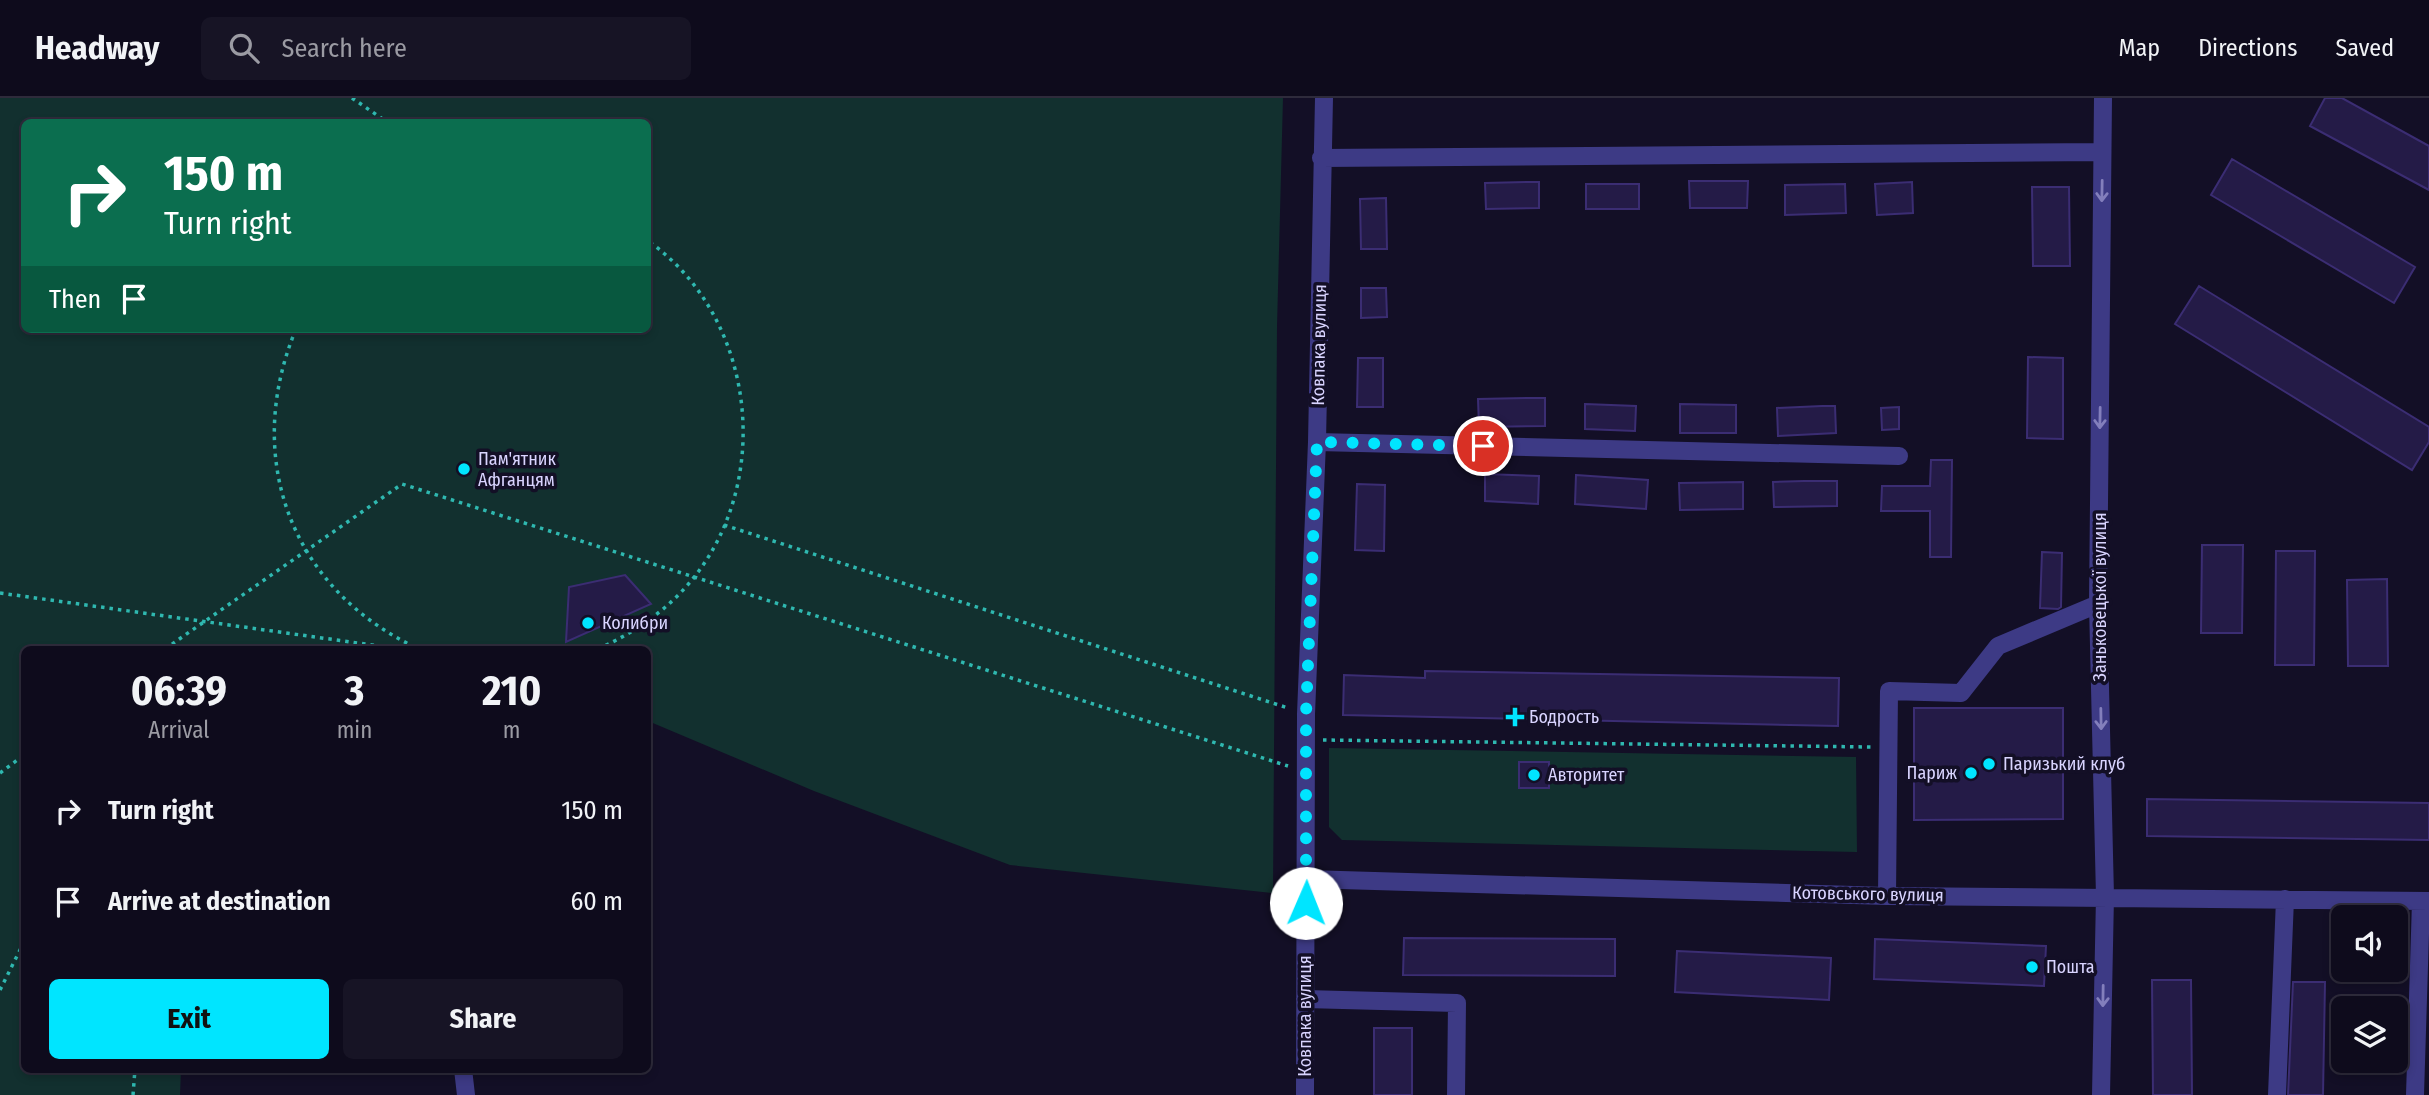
<!DOCTYPE html>
<meta charset="utf-8">
<style>
body{margin:0;font-family:"Fira Sans Condensed",sans-serif;background:#171425;color:#f1f3f6;height:100vh;display:flex;flex-direction:column;font-size:26px;white-space:nowrap}
*{box-sizing:border-box;margin:0}
p{font-size:23px;color:#9b9ba3}
.icon{flex:none;width:38px;height:38px;fill:none;stroke:currentColor;stroke-width:2;stroke-linecap:round;stroke-linejoin:round}
.map{position:relative;flex:1;overflow:hidden}
.details{position:absolute;left:21px;top:548px;width:630px;height:427px;display:flex;flex-direction:column;background:#0e0b1c;border-radius:10px;box-shadow:0 4px 10px #0003,0 0 0 2px #2e2b3b}
.details>*{flex:none}
.banner{position:absolute;left:21px;top:21px;width:630px;height:214px;border-radius:10px;box-shadow:0 4px 10px #0003,0 0 0 2px #2e2b3b;background:#0b6e4f;color:#fff;overflow:hidden}
.tools{position:absolute;left:2331px;top:807px;display:grid;gap:14px}
.tools a{display:grid;place-items:center;width:77px;height:77px;border-radius:10px;background:#0e0b1c;box-shadow:0 4px 10px #0003,0 0 0 2px #2e2b3b;font-size:35px}
.pin{position:absolute;display:grid;place-items:center;width:60px;height:60px;color:#fff;margin:-30px;border:4px solid #fff;border-radius:50%;box-shadow:0 2px 7px #0007}
.me{position:absolute;width:77px;margin:-38px;rotate:1deg;stroke-linejoin:round;filter:drop-shadow(0 0 5px #0008)}
.turn{display:flex;align-items:center;gap:24px;height:147px;padding:0 28px;font-size:32px}
.turn .icon{width:91px;height:91px;stroke-width:2.5}
.turn b{display:block;font-size:49px;line-height:60px}
.then{display:flex;align-items:center;height:66px;padding:0 28px;background:#0003;gap:14px;font-size:26px}
.eta{display:flex;justify-content:space-evenly;align-items:center;height:119px;text-align:center}
.eta b{font-size:42px;font-weight:700;line-height:49px}
.cta{display:flex;gap:14px;margin-top:auto;padding:14px 28px}
.cta a{flex:1;height:80px;border-radius:10px;background:#00e5ff;color:#111;font-size:28px;font-weight:700;line-height:80px;text-align:center}
.cta a+a{background:#171425;color:#f1f3f6}
ul{padding:0;list-style:none}
li{display:flex;align-items:center;gap:21px;height:91px;padding:0 28px}
li div{flex:1}
li b{display:block;font-size:26px}
li em{font-style:normal}
header{display:flex;align-items:center;gap:42px;box-sizing:border-box;height:98px;padding:0 35px;background:#0e0b1c;border-bottom:2px solid #2e2b3b}
header strong{font-size:33px}
nav{display:flex;gap:38px;margin-inline-start:auto;font-size:24px}
.search{width:490px;height:63px;background:#171425;display:flex;align-items:center;gap:18px;box-sizing:border-box;padding:0 24px;border-radius:10px;color:#9b9ba3;font-size:26px}
.map>svg:first-child{display:block}
</style>
<header>
<strong>Headway</strong>
<div class="search"><svg class="icon" aria-label="search" viewBox="0 0 24 24"><circle cx="10" cy="10" r="6"/><path d="M15 15l6 6"/></svg>Search here</div>
<nav><a>Map</a><a>Directions</a><a>Saved</a></nav>
</header>
<div class="map">
<svg width="2429" height="997" viewBox="0 0 2429 997">
<rect width="100%" height="100%" fill="#130f26"/>
<path fill="#12302f" fill-rule="evenodd" d="M0 0H1283L1277 229 1273 795 1010 767 814 693 648 623V551H412L396 547 360 551H24V971H181L180 997H0ZM24 24H648V231H24Z
M1329 650 1856 659 1857 754 1342 742 1329 729Z"/>
<path fill="#241b47" stroke="#3b2d73" stroke-width="2" d="M2325 0H2342L2429 48V92L2310 28Z
M2232 61 2415 169 2394 205 2211 97Z
M1689 83H1748L1747 110H1690Z
M1528 84H1539V110L1486 111 1485 85Z
M1912 84 1913 115 1877 117 1875 86Z
M1586 86H1639V111H1586Z
M1845 86 1846 115 1785 117V87Z
M2032 89H2069L2070 168H2033Z
M1386 100 1387 151H1361L1360 101Z
M2199 188 2429 329V344L2412 372 2175 226Z
M1361 190H1386L1387 219 1361 220Z
M2028 259 2063 260V341L2027 340Z
M1358 260H1383V309H1357Z
M1528 300H1545V328L1479 329 1478 301Z
M1585 306 1636 308 1635 333 1585 331Z
M1680 306 1736 307V335H1680Z
M1822 308H1835L1836 335 1778 338 1777 310Z
M1899 309V331L1882 332 1881 310Z
M1931 362H1952L1951 459H1930V413H1881L1882 388H1930Z
M1485 376 1539 378 1538 406 1485 403Z
M1576 377 1648 382 1646 411 1575 406Z
M1804 383H1837V408L1774 409 1773 384Z
M1743 384V411L1680 412 1679 385Z
M1357 386 1385 387 1384 453 1355 452Z
M2202 447H2243L2242 535H2201Z
M2276 453H2315L2314 567H2275Z
M2042 454 2062 455 2061 509 2058 511 2040 510Z
M625 477 651 506 566 544 569 489Z
M2387 481 2388 568H2348L2347 482Z
M1425 573 1839 580 1838 628 1343 617 1344 577 1425 580Z
M1914 610H2063V721L1914 722Z
M1519 664H1549V690H1519Z
M2147 701 2429 705V742L2147 738Z
M1404 840 1615 841V878L1403 877Z
M1875 841 2046 848 2044 888 1874 881Z
M1677 853 1831 860 1829 902 1675 894Z
M2152 882H2191L2192 997H2153Z
M2293 884H2325L2323 997H2288Z
M1374 930H1412V997H1374Z"/>
<g fill="none" stroke-linecap="round" stroke-linejoin="round">
<path stroke="#2fb8b0" stroke-width="3.5" stroke-dasharray="3.5 5" stroke-linecap="butt" d="M352 0 387 24
M296 231C242 360 291 492 419 551
M724 427 1288 610
M0 495 401 551
M165 551 402 386 1288 668
M598 551C638 533 675 507 701 470 773 369 751 215 648 143
M1323 642 1871 649
M0 675 24 657
M0 892 24 844
M133 997 135 971"/>
<path stroke="#3d3a85" stroke-width="18" d="M1321 60 2102 54
M1317 344 1899 358
M1307 781 1887 798 2429 803
M1887 798 1889 593 1961 595 1998 548 2098 506
M1305 901 1457 905 1456 997
M463 971 466 997
M1305 997 1306 616 1317 344 1324 0
M2101 997 2105 798 2098 506 2103 0
M2277 997 2285 801
M2415 997 2421 803"/>
</g>
<defs><path id="oneway-shaft" d="M-6 0H5M1.5-3L5.5 0L1.5 3" fill="none" stroke-width="1.6" stroke-linecap="round" stroke-linejoin="round" transform="scale(1.75)"/></defs>
<g stroke="#837fbc">
<use href="#oneway-shaft" transform="translate(2102 93) rotate(91)"/>
<use href="#oneway-shaft" transform="translate(2100 320) rotate(91)"/>
<use href="#oneway-shaft" transform="translate(2101 621) rotate(89)"/>
<use href="#oneway-shaft" transform="translate(2103 898) rotate(91)"/>
</g>
<g fill="none" stroke-linecap="round" stroke-linejoin="round">
<path stroke="#00e5ff" stroke-width="12" stroke-dasharray="0 21.6" d="M1306 805V616L1317 344 1483 348"/>
</g>
<g fill="#00e5ff" stroke="#130f26" stroke-width="2.5">
<circle cx="464" cy="371" r="7"/>
<circle cx="588" cy="525" r="7"/>
<path d="M1511.5 608.5h7v7h7v7h-7v7h-7v-7h-7v-7h7z"/>
<circle cx="1989" cy="666" r="7"/>
<circle cx="1971" cy="675" r="7"/>
<circle cx="1534" cy="677" r="7"/>
<circle cx="2032" cy="869" r="7"/>
</g>
<g text-anchor="middle" dominant-baseline="central" stroke-width="7" stroke-linejoin="round" paint-order="stroke">
<g font-size="18" fill="#d9d4ff" stroke="#130f26">
<text transform="translate(1319 247) rotate(-89)">Ковпака вулиця</text>
<text transform="translate(2100 499) rotate(-90)">Заньковецької вулиця</text>
<text transform="translate(1868 796) rotate(1)">Котовського вулиця</text>
<text transform="translate(1305 918) rotate(-90)">Ковпака вулиця</text>
</g>
<g font-size="18" fill="#d9d4ff" stroke="#130f26" text-anchor="start">
<text x="478" y="361">Пам'ятник<tspan x="478" dy="21">Афганцям</tspan></text>
<text x="602" y="525">Колибри</text>
<text x="1529" y="619">Бодрость</text>
<text x="2003" y="666">Паризький клуб</text>
<text x="1957" y="675" text-anchor="end">Париж</text>
<text x="1548" y="677">Авторитет</text>
<text x="2046" y="869">Пошта</text>
</g>
</g>
</svg>
<div class="tools">
<a><svg class="icon" aria-label="sound" viewBox="0 0 24 24"><path d="M4 9h4l5-4v14l-5-4H4zM17 9q2 3 0 6"/></svg></a>
<a><svg class="icon" aria-label="layers" viewBox="0 0 24 24"><path d="M12 4l9 5-9 5-9-5zM3 14l9 5 9-5"/></svg></a>
</div>
<div class="pin" style="left:1483px;top:348px;background:#d93025"><svg class="icon" aria-label="arrive" viewBox="0 0 24 24"><path d="M6 21V4h12l-3 4 3 4H6"/></svg></div>
<svg class="me" style="left:1306px;top:805px" viewBox="-20 -20 40 40"><circle r="19" fill="#fff"/><path d="M0-13L10 11 0 6-10 11z" fill="#00e5ff"/></svg>
<div class="banner">
<div class="turn"><svg class="icon" aria-label="right" viewBox="0 0 24 24"><path d="M7 20v-9h11M14 6l5 5-5 5"/></svg><div><b>150 m</b>Turn right</div></div>
<div class="then">Then<svg class="icon" aria-label="arrive" viewBox="0 0 24 24"><path d="M6 21V4h12l-3 4 3 4H6"/></svg></div>
</div>
<section class="details">
<div class="eta">
<div><b>06:39</b><p>Arrival</p></div>
<div><b>3</b><p>min</p></div>
<div><b>210</b><p>m</p></div>
</div>
<ul>
<li><svg class="icon" aria-label="right" viewBox="0 0 24 24"><path d="M7 20v-9h11M14 6l5 5-5 5"/></svg><div><b>Turn right</b></div><em>150 m</em></li>
<li><svg class="icon" aria-label="arrive" viewBox="0 0 24 24"><path d="M6 21V4h12l-3 4 3 4H6"/></svg><div><b>Arrive at destination</b></div><em>60 m</em></li>
</ul>
<div class="cta"><a>Exit</a><a>Share</a></div>
</section>
</div>
